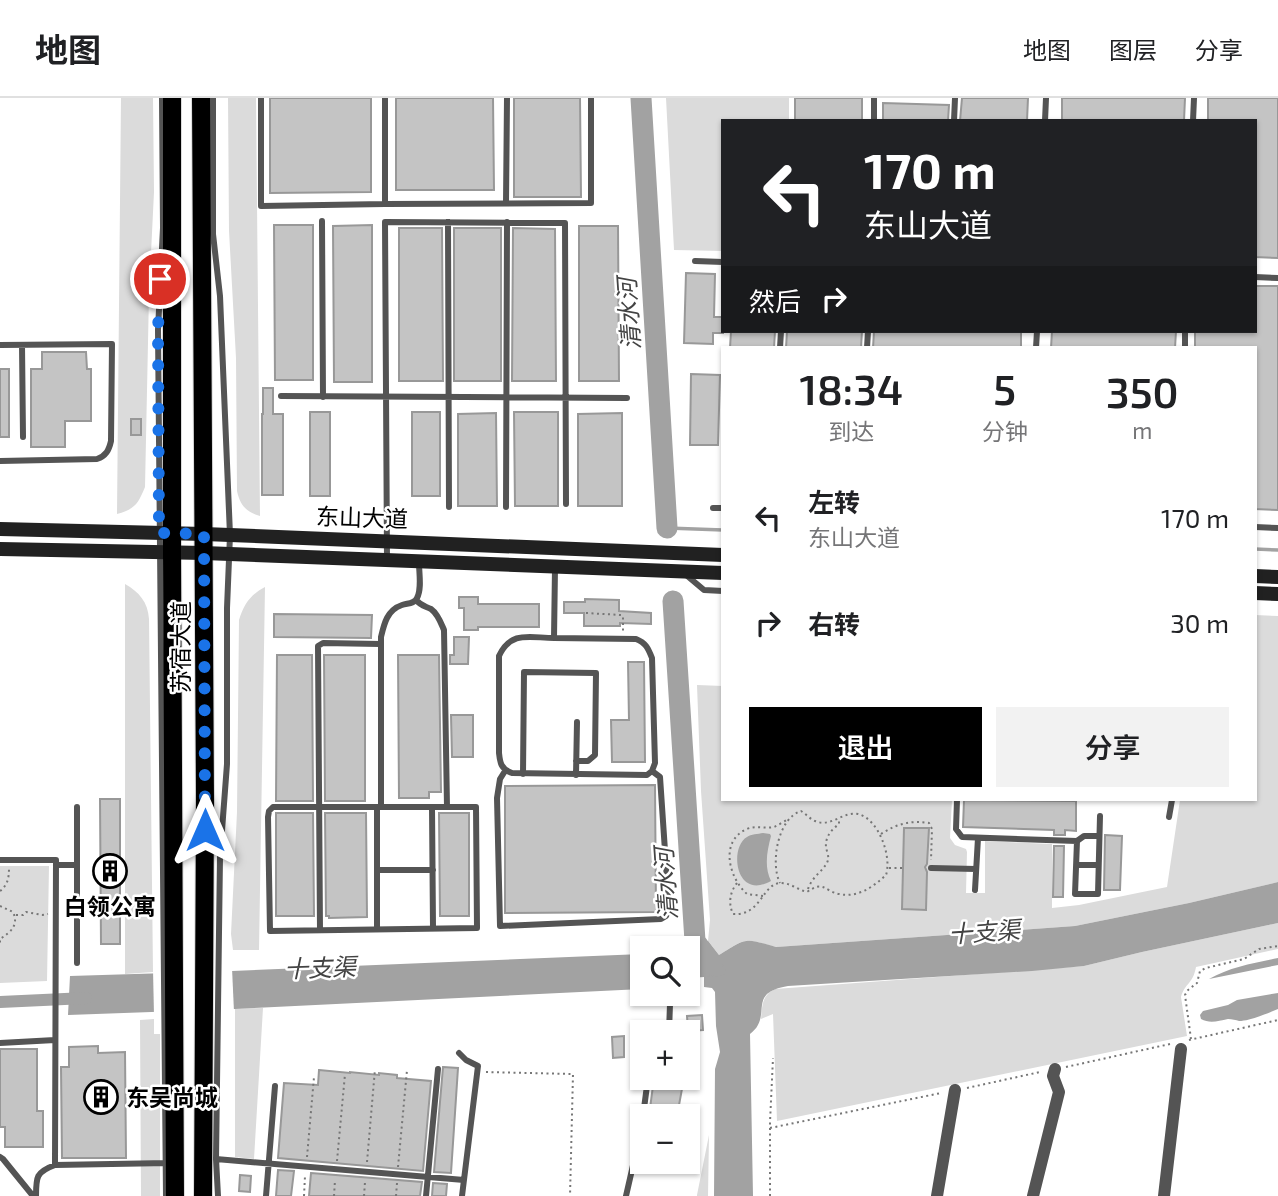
<!DOCTYPE html>
<html lang="zh">
<meta charset="utf-8">
<style>
body{margin:0;font-family:"Exo 2","Noto Sans SC",sans-serif;background:#f2f2f2;color:#202124;height:100vh;display:flex;flex-direction:column;font-size:26px;white-space:nowrap}
*{box-sizing:border-box;margin:0}
p{font-size:23px;color:#757577}
.icon{flex:none;width:38px;height:38px;fill:none;stroke:currentColor;stroke-width:2;stroke-linecap:round;stroke-linejoin:round}
.map{position:relative;flex:1;overflow:hidden}
.details{position:absolute;left:721px;top:248px;width:536px;height:455px;display:flex;flex-direction:column;background:#fff;border-radius:0px;box-shadow:0 2px 5px #0004}
.details>*{flex:none}
.banner{position:absolute;left:721px;top:21px;width:536px;height:214px;border-radius:0px;box-shadow:0 2px 5px #0004;background:#202124;color:#fff;overflow:hidden}
.fabs{position:absolute;left:630px;top:838px;display:grid;gap:14px}
.fabs a{display:grid;place-items:center;width:70px;height:70px;border-radius:0px;background:#fff;box-shadow:0 2px 5px #0004;font-size:35px}
.pin{position:absolute;display:grid;place-items:center;width:60px;height:60px;color:#fff;margin:-30px;border:4px solid #fff;border-radius:50%;box-shadow:0 2px 7px #0007}
.me{position:absolute;width:77px;margin:-38px;rotate:0deg;stroke-linejoin:round;filter:drop-shadow(0 0 5px #0008)}
.turn{display:flex;align-items:center;gap:24px;height:147px;padding:0 28px;font-size:32px}
.turn .icon{width:91px;height:91px;stroke-width:2.5}
.turn b{display:block;font-size:49px;line-height:60px}
.then{display:flex;align-items:center;height:66px;padding:0 28px;background:#0003;gap:14px;font-size:26px}
.eta{display:flex;justify-content:space-evenly;align-items:center;height:119px;text-align:center}
.eta b{font-size:42px;font-weight:600;line-height:49px}
.primary-button{display:flex;gap:14px;margin-top:auto;padding:14px 28px}
.primary-button a{flex:1;height:80px;border-radius:0px;background:#000;color:#fff;font-size:28px;font-weight:600;line-height:80px;text-align:center}
.primary-button a+a{background:#f2f2f2;color:#202124}
ul{padding:0;list-style:none}
li{display:flex;align-items:center;gap:21px;height:105px;padding:0 28px}
li div{flex:1}
li b{display:block;font-size:26px}
li em{font-style:normal}
header{display:flex;align-items:center;gap:42px;box-sizing:border-box;height:98px;padding:0 35px;background:#fff;border-bottom:2px solid #e0e0e0}
header strong{font-size:33px}
nav{display:flex;gap:38px;margin-inline-start:auto;font-size:24px}
.map>svg:first-child{display:block}
</style>
<header>
<strong>地图</strong>
<nav><a>地图</a><a>图层</a><a>分享</a></nav>
</header>
<div class="map">
<svg width="1278" height="1098" viewBox="0 0 1278 1098">
<rect width="100%" height="100%" fill="#fff"/>
<path fill="#dbdbdb" d="M121 0H153L154 94 149 196 145 389C138 406 135 411 117 416Z
M228 0H256L260 418C246 414 240 407 237 393L236 260 229 133Z
M666 0H789V23H723V153L674 152Z
M125 486C139 494 148 504 149 521L153 874 125 876Z
M265 489 259 852H233L231 836 237 714 239 522C244 506 250 497 265 489Z
M1255 517 1278 518V784L1189 805 1075 828 776 849C743 840 748 839 719 857L708 843 710 822 701 693 697 587 723 588V702H952L950 740 955 747 966 751 967 754 966 795H985V743L1052 746V810L1079 807 1167 789 1180 702H1255Z
M0 768H49L47 883 0 885Z
M1278 825V851L1196 869C1193 886 1185 885 1181 899L1187 938 777 1023 773 916 761 921C762 908 762 897 775 891L1084 868 1142 854Z
M263 910 254 1061 235 1059V911Z
M154 921V936H160V1098H141L140 922Z
M709 1037 708 1098H697V1097Z"/>
<path fill="#a2a2a2" d="M763 735 770 736 771 738C767 753 764 769 771 783 735 803 729 749 747 739 751 736 758 736 763 735Z
M1278 784V825L1142 854 1084 868 1032 873 788 888C745 895 774 918 750 936L753 1098H714L715 971 720 954 716 928 715 894 712 890 704 889V870L709 869 700 858 694 870H699V889H688V850H681L682 843H708L719 857C748 839 744 840 776 849L1075 828 1189 805Z
M642 856V891L235 911 68 917 70 878 232 873Z
M1278 860V867L1209 881C1230 869 1254 865 1278 860Z
M1278 895V911C1268 915 1250 923 1239 923 1236 922 1232 921 1228 921 1218 923 1210 926 1201 921L1200 917 1203 913 1228 907 1237 902Z"/>
<path fill="#fff" d="M232 870 234 914 154 918 153 871Z"/>
<g fill="none" stroke-linecap="round" stroke-linejoin="round">
<path stroke="#a2a2a2" stroke-width="3.5" d="M667 430 723 432
M1255 451 1278 452"/>
<path stroke="#a2a2a2" stroke-width="12" d="M688 874 720 872
M0 904 86 900"/>
<path stroke="#a2a2a2" stroke-width="21" d="M641 0 667 430
M673 503 695 843 712 867"/>
</g>
<path fill="#c4c4c4" stroke="#989898" stroke-width="2" d="M270 0H371V94L270 95Z
M396 0H493L494 92H396Z
M514 0H580L581 99H514Z
M795 0H862V23H795Z
M962 0H1028L1027 23H960Z
M1062 0H1185L1184 23H1062Z
M1208 0H1278V160L1255 159V23H1208Z
M883 5 949 7 948 23H883Z
M274 127H313V282H275Z
M372 127V284H334L333 128Z
M579 128H618L619 283H579Z
M399 130H442L443 283H399Z
M454 130H501V283H454Z
M513 130 555 131 556 283H512Z
M686 175 715 176 714 219H723V235H713V246L684 245Z
M1255 188H1278V412L1255 411V250H1195V233H1255Z
M731 233H775L774 250H730Z
M787 233H862L861 250H786Z
M874 233H1021V250H873Z
M1052 233H1176L1175 250H1051Z
M42 254H86L87 271H91V323H65V349H31V271H42Z
M0 271H9V339H0Z
M691 276 720 277 718 347H690Z
M263 290H273V316H283V397H262V316H263Z
M310 314H330V398H310Z
M412 314H440V398H412Z
M514 314H558V408H515Z
M496 315 497 408H458V316Z
M622 315V408H578V316Z
M131 321H141V337H131Z
M459 499H478V506H539V529H478V532H464V510H459Z
M585 501 619 502V513L651 515V526L620 525V528H584V515H564V504H585Z
M274 516 372 517 371 540 274 539Z
M454 539H469L468 566H450V557H454Z
M277 557H312L313 703H276Z
M324 557H365V703H325Z
M398 557H439L441 694H429V700H399Z
M628 564H644L645 664H612L611 622H629Z
M451 617H473V659H452Z
M655 687 656 814 505 815V688Z
M100 701H120V846H101Z
M964 702 1076 703V733L1065 732V737H1054V732L963 729Z
M276 715H313L314 818H276Z
M325 715H366L367 819 329 820V818H326Z
M439 715H469V818H440Z
M904 730H929L927 766 925 769 927 774 926 812 902 811Z
M1105 737 1122 738 1120 792H1104Z
M1054 748H1064L1063 799H1053Z
M702 917 703 932 688 933 687 918Z
M624 938V959L613 960 612 939Z
M98 948V955L125 954 126 1060H62L61 969H69V949Z
M0 951H37V1013H43V1049H5V1029H0Z
M443 969 458 970 451 1075 434 1074Z
M319 972 350 975V974L379 977V975L397 977V980L431 983 423 1073 278 1060 284 985 318 987Z
M654 980H684L677 1018H649Z
M278 1072 294 1073 291 1098H276Z
M311 1075 422 1084 420 1098H309Z
M240 1077 251 1078 250 1094 239 1093Z
M433 1085 447 1086 446 1098H432Z"/>
<g fill="none" stroke-linecap="round" stroke-linejoin="round">
<g stroke="#dbdbdb" stroke-width="20">
<path id="primary" d="M172 0V454L175 1098
M201 0 205 706 203 1098"/>
</g>
<path stroke="#767676" stroke-width="2" stroke-dasharray="2 3.5" stroke-linecap="butt" d="M586 515 621 517 623 519V533
M881 736C896 726 911 722 929 725L932 731 931 762
M889 770H902
M737 785C730 794 728 805 733 816 762 818 762 785 781 785 791 785 798 792 807 794 824 782 824 793 839 796 858 800 873 789 886 777 892 759 879 721 858 716 843 713 831 730 815 723 810 721 806 716 801 713 778 720 770 765 780 785
M808 791C812 778 826 771 828 762 829 759 827 753 826 750 825 739 831 732 839 726V722
M0 793C8 787 9 779 9 770
M763 798 747 796C729 780 719 743 747 731 756 727 765 731 774 729 779 727 784 723 789 721
M0 808 13 814C19 827 11 834 0 841V845
M16 817H23L26 814 42 817 48 816
M1191 941 1185 897 1188 892 1197 885 1200 873 1206 870 1244 861 1259 851 1278 848
M1189 942 1278 922
M1066 969 1170 946
M486 974 573 976 570 1098
M967 990 1040 974
M770 1030 941 995
M307 1059 314 979
M337 1063 345 976
M367 1064 375 971
M398 1069 407 972
M304 1098 305 1078
M334 1098 335 1082
M364 1098 365 1084
M396 1098 397 1085
M770 1098V1024L773 960"/>
<path stroke="#545454" stroke-width="6" d="M162 0 163 130 158 232 166 1098
M213 0V136L220 198 230 437 227 510V666L220 759 216 1061 218 1098
M261 0V108L385 106 591 105V0
M385 0V106
M874 23V0
M954 23 955 0
M1045 23 1046 0
M1193 23 1194 0
M506 105 507 0
M322 123 323 299
M448 124 449 409
M695 163 723 164
M1255 179 1278 180
M0 247 112 246 111 343C109 352 106 358 97 361L0 363
M22 247 23 339
M780 250 781 233
M867 250 868 233
M1036 250 1037 233
M1185 250V233
M281 298 627 300
M506 409 507 124
M713 410H723
M1255 429 1278 430
M387 462 385 124 565 125 566 406
M685 476 704 492 723 493
M416 502C421 508 425 508 431 511 438 516 441 525 444 532L447 709
M554 540C530 540 511 532 499 558V655C500 665 501 671 512 675L647 677 652 673 655 665 652 560C648 550 646 545 636 541L554 540 555 470
M505 673 500 681 497 700 500 828 661 821 666 818 669 812 660 679 652 673
M523 676 524 574 596 575 595 657 588 663H576
M576 677 577 624
M957 702 956 731 962 739 1077 743 1075 796H1098L1100 718
M77 709V865
M273 709H476L477 830 270 833 268 719 269 713Z
M377 709V831
M381 709V539C384 526 387 512 402 507 408 505 414 506 417 500 422 491 419 475 419 465
M432 709 433 830
M1169 719 1172 702
M1077 743 1084 738H1099
M0 762H56L55 1067 168 1065
M56 767H77
M1076 767H1098
M931 770 976 771
M377 772H433
M975 792 978 740
M320 832 318 548 323 545 380 546
M669 934 670 906
M0 945 55 942
M459 955 466 962 478 968 462 1098
M643 1018 648 980
M0 1059 3 1061 33 1098
M216 1061 464 1082
M36 1098C36 1079 36 1074 55 1067
M266 1098 275 988
M426 1098 438 971
M626 1098 642 1028"/>
<path stroke="#545454" stroke-width="12" d="M937 1098 955 992
M1033 1098 1059 994 1053 978 1055 971
M1164 1098 1181 951"/>
<path stroke="#212121" stroke-width="14" d="M0 431 204 436 723 457
M0 451 204 455 723 475
M1255 478 1278 479
M1255 495 1278 496"/>
<use href="#primary" stroke="#000" stroke-width="18"/>
</g>
<g fill="none" stroke-linecap="round" stroke-linejoin="round">
<path stroke="#1a73e8" stroke-width="12" stroke-dasharray="0 21.6" d="M160 181 158 232 159 435 204 436 205 732"/>
</g>
<defs>
<g id="building-ring" transform="scale(1.75)"><circle r="9.5" fill="#fff" stroke="#000" stroke-width="1.5"/><path d="M-4-6H4V6H1V3H-1V6H-4ZM-2.5-4.3h1.7v1.8h-1.7ZM.8-4.3h1.7v1.8H.8ZM-2.5-1h1.7V.8h-1.7ZM.8-1h1.7V.8H.8Z" fill="#000"/></g>
</defs>
<g fill-rule="evenodd">
<use href="#building-ring" x="110" y="773"/>
<use href="#building-ring" x="101" y="999"/>
</g>
<g text-anchor="middle" dominant-baseline="central" stroke-width="5" stroke-linejoin="round" paint-order="stroke">
<g font-size="23" fill="#000" stroke="#fff">
<text transform="translate(362 419) rotate(2)">东山大道</text>
<text transform="translate(180 549) rotate(-90)">苏宿大道</text>
</g>
<g font-size="23" font-weight="bold" fill="#000" stroke="#fff">
<text x="110" y="808">白领公寓</text>
<text x="126" y="999" text-anchor="start">东吴尚城</text>
</g>
<g font-size="24" font-style="italic" fill="#434343" stroke="#fff">
<text transform="translate(628 216) rotate(-94)">清水河</text>
<text transform="translate(665 786) rotate(-94)">清水河</text>
<text transform="translate(984 833) rotate(-4)">十支渠</text>
<text transform="translate(320 869) rotate(-2)">十支渠</text>
</g>
</g>
</svg>
<div class="fabs">
<a><svg class="icon" aria-label="search" viewBox="0 0 24 24"><circle cx="10" cy="10" r="6"/><path d="M15 15l6 6"/></svg></a>
<a>+</a>
<a>−</a>
</div>
<div class="pin" style="left:160px;top:181px;background:#d93025"><svg class="icon" aria-label="arrive" viewBox="0 0 24 24"><path d="M6 21V4h12l-3 4 3 4H6"/></svg></div>
<svg class="me" style="left:205px;top:732px" viewBox="-20 -20 40 40"><path d="M0-17L14 15 0 8-14 15z" fill="#1a73e8" stroke="#fff" stroke-width="4"/></svg>
<div class="banner">
<div class="turn"><svg class="icon" aria-label="left" viewBox="0 0 24 24"><path d="M17 20v-9H6M10 6l-5 5 5 5"/></svg><div><b>170 m</b>东山大道</div></div>
<div class="then">然后<svg class="icon" aria-label="right" viewBox="0 0 24 24"><path d="M7 20v-9h11M14 6l5 5-5 5"/></svg></div>
</div>
<section class="details">
<div class="eta">
<div><b>18:34</b><p>到达</p></div>
<div><b>5</b><p>分钟</p></div>
<div><b>350</b><p>m</p></div>
</div>
<ul>
<li><svg class="icon" aria-label="left" viewBox="0 0 24 24"><path d="M17 20v-9H6M10 6l-5 5 5 5"/></svg><div><b>左转</b><p>东山大道</p></div><em>170 m</em></li>
<li><svg class="icon" aria-label="right" viewBox="0 0 24 24"><path d="M7 20v-9h11M14 6l5 5-5 5"/></svg><div><b>右转</b></div><em>30 m</em></li>
</ul>
<div class="primary-button"><a>退出</a><a>分享</a></div>
</section>
</div>
